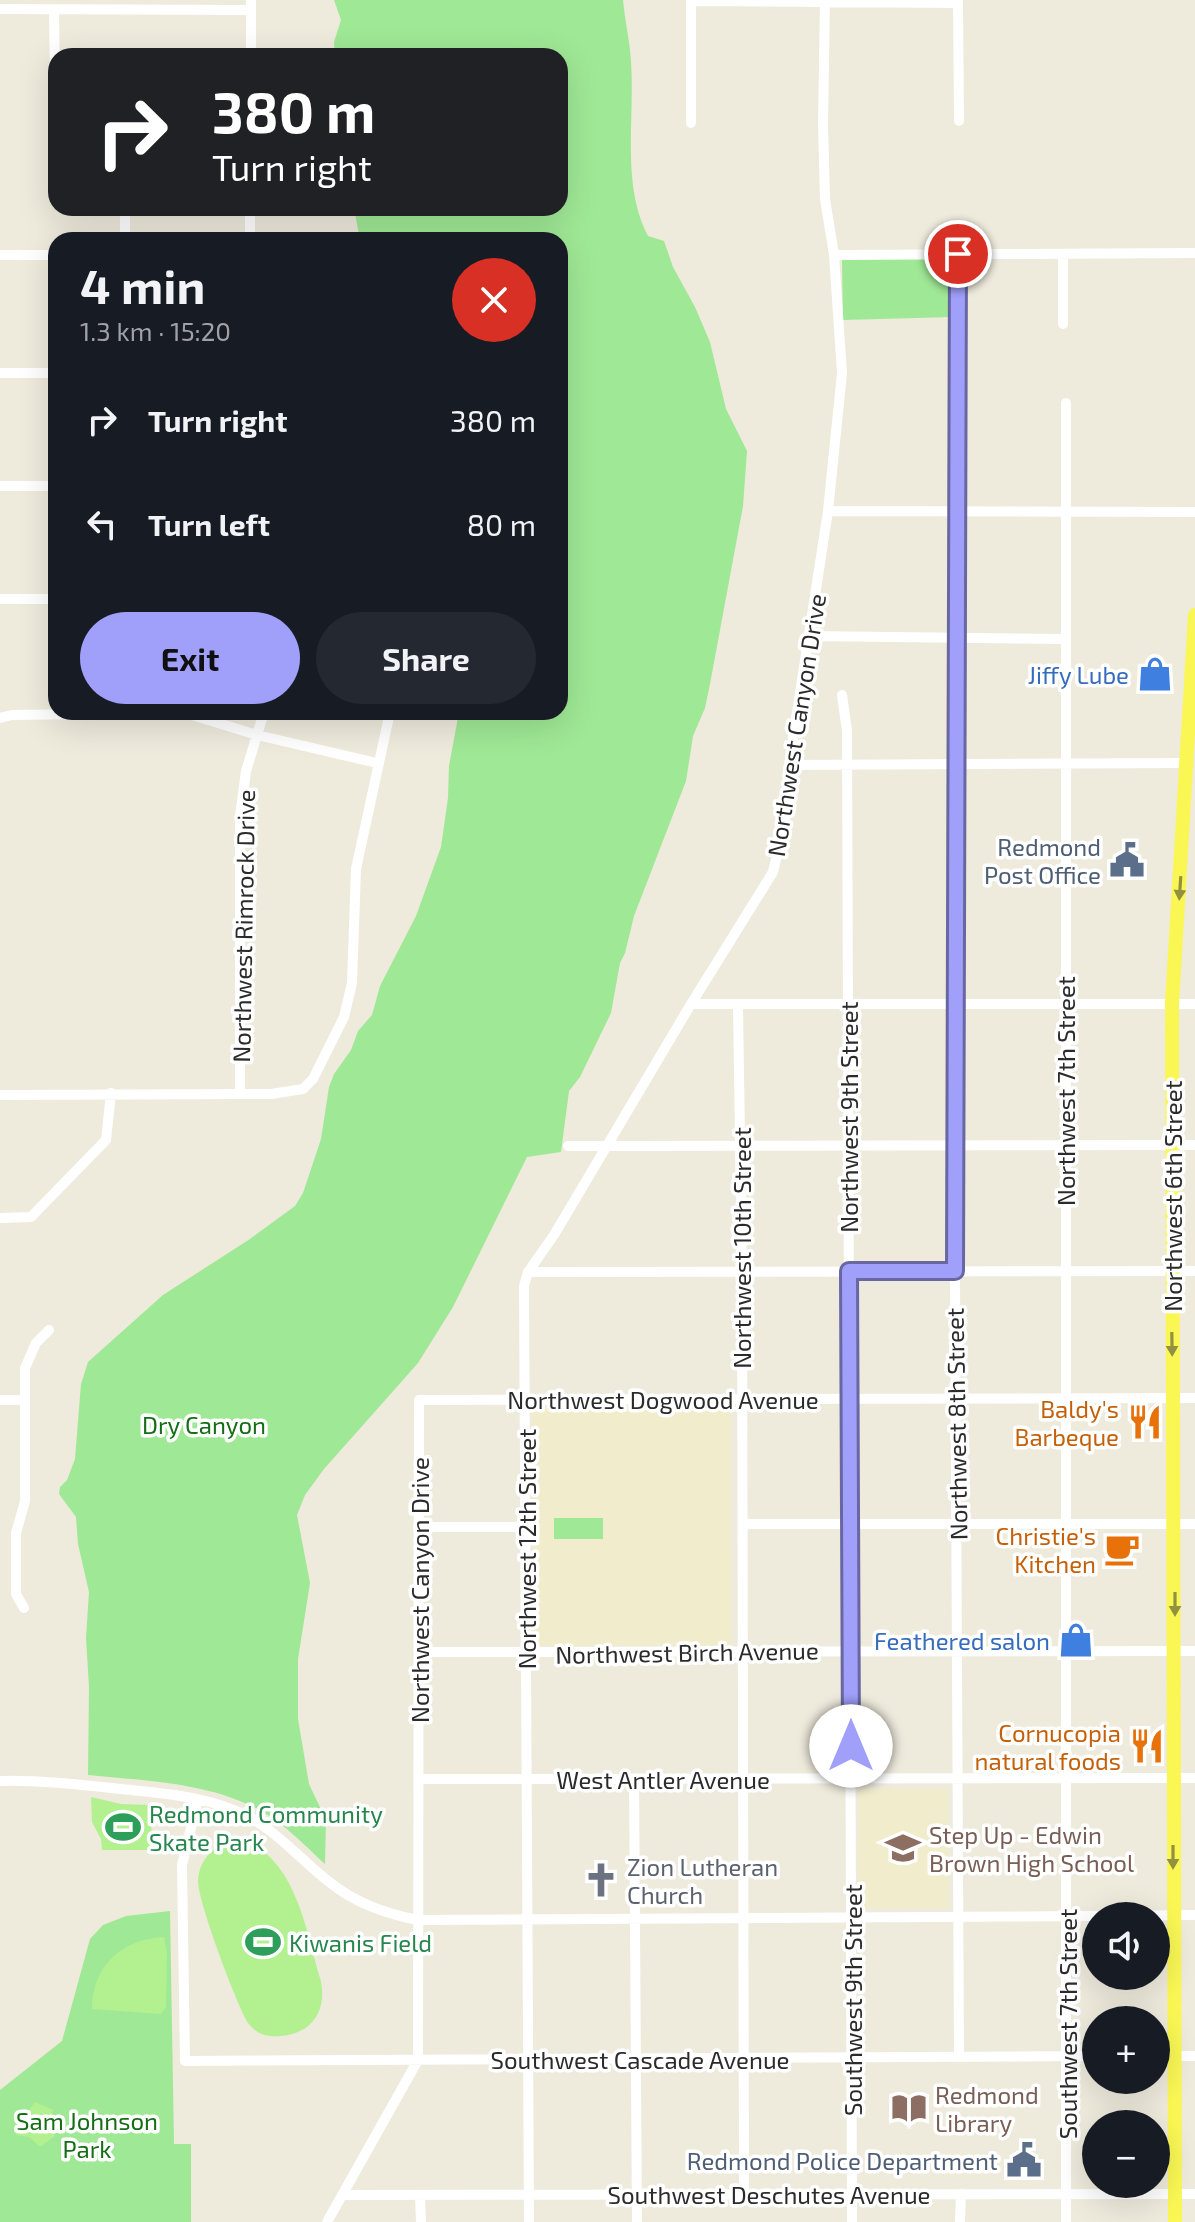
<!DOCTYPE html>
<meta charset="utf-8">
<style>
body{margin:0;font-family:"Exo 2",sans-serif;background:#242831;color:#f1f3f6;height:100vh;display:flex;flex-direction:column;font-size:30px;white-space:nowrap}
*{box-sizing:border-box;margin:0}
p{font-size:26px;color:#9ea1a6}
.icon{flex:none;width:44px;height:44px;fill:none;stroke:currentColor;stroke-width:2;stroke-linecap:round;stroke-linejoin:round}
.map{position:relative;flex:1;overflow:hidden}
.details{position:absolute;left:48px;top:232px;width:520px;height:488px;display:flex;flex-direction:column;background:#171b24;border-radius:24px;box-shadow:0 8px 32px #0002}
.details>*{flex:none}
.top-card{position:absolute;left:48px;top:48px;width:520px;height:168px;border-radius:24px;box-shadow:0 8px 32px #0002;background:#202124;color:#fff;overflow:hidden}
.tools{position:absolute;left:1082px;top:1902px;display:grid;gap:16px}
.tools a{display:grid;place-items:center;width:88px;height:88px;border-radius:50%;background:#171b24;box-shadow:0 8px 32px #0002;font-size:40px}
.pin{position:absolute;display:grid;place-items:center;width:68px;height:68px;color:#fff;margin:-34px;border:4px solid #fff;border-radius:50%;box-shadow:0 2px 8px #0007}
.me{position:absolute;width:88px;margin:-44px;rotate:0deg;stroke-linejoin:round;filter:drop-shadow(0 0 6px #0008)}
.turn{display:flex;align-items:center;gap:28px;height:168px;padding:0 32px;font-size:36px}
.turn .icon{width:104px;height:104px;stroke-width:2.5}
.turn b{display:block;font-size:56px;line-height:68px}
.round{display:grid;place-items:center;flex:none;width:84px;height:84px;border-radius:42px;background:#242831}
.headline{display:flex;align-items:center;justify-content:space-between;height:136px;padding:0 32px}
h1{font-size:48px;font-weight:700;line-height:60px}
.action{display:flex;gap:16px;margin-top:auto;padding:16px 32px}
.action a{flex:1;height:92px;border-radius:48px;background:#a09ffa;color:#111;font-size:32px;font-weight:700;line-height:92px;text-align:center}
.action a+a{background:#242831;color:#f1f3f6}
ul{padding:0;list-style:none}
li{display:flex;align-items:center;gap:24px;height:104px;padding:0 32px}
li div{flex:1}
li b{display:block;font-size:30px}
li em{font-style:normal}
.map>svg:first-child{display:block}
</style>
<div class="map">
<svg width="1195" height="2222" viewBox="0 0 1195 2222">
<rect width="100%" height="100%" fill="#eeeadc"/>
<path fill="#f1eccb" d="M730 1407 731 1645 533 1646 532 1408Z
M859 1789H948V1908H858Z"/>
<path fill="#9fe895" d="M334 0H623C625 21 630 42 631 62 635 118 621 185 648 236L664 241 673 267 695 307 710 342 726 409 747 451 743 506 710 684 705 708 693 736 686 781 634 916 625 953 620 963 611 1013 580 1077 569 1091 561 1152 527 1157 453 1307 418 1363 324 1469 305 1495 297 1515 310 1583 298 1659V1719L309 1784 326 1820 325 1864C305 1846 286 1825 263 1812 210 1782 146 1781 88 1775L89 1687 86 1638 89 1592 78 1544 76 1517 59 1494 60 1487 67 1480 75 1459 81 1384 88 1362 163 1295 250 1239 295 1206 303 1193 321 1139 329 1087 334 1074 351 1050 358 1031 372 1015 380 986 416 916 441 847 448 798 449 766 459 712H560V240H360L354 208H560V56H335L334 42 341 20Z
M950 257 952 317 843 320 842 260Z
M554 1518H603V1539H554Z
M170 1911 174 2144H191V2222H0V2090L62 2041 90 1939 103 1925 126 1916Z"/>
<path fill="#b3f090" d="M91 1797 121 1804 151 1805 152 1850H102L101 1839 92 1822Z
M238 1839C295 1854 306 1930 320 1978 328 2008 314 2033 281 2036 266 2037 258 2035 248 2023 236 2003 198 1902 198 1881 199 1858 217 1842 238 1839Z
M164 1937 167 1953 166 2007 161 2014 92 2009C92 1966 122 1939 164 1937Z
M35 2102 53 2110 50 2121 55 2136 40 2147 29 2137 16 2135 14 2117 28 2112Z"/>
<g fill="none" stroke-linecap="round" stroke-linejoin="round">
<path stroke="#fff" stroke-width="10" d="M958 0 959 121
M691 1 958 3
M0 9 251 10
M54 10 55 82
M251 56V0
M691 123V0
M125 208V240
M250 240V208
M958 254 955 1271 959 2057
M0 255H56
M834 255 1195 253
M1063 324V254
M0 373H56
M1066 403V2222
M0 486H56
M828 511 1195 512
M0 599H56
M808 636 1064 639
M842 695 847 731 852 2222
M0 718 12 715 158 713 192 715 257 735 377 763
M789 765 1187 763
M691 1004H1195
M738 1006 742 1271 744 2194
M240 1094V816L246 771 264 712
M0 1095 271 1094 303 1089 313 1079 344 1017 352 983 356 869 390 712
M568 1146 1195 1145
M0 1218 31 1217 106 1140 111 1093
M528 1272 1195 1271
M0 1400H23
M743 1524H1195
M418 1527H525
M24 1608 16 1594V1533L25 1501V1368L36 1343 49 1330
M420 1652 1195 1651
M419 1779 1195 1778
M634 1780 637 2222
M0 1781C41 1780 82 1785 122 1789 165 1794 209 1796 247 1816 278 1832 301 1860 328 1881 355 1903 384 1913 417 1920L1096 1916
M198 1799 182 1865 185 2061 1096 2056
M1101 1916 1195 1915
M1156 2056H1195
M342 2195 1195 2194
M420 2195 421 2222
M327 2222 418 2060 419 1400 1195 1398
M529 2222 524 1286 528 1272 554 1235 691 1004 773 872 785 822 789 765 828 511 842 373 834 255 825 199 823 125 825 0
M960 2222 961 2194"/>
<path stroke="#faf755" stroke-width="14" d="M1175 2222 1172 1004 1195 615"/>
</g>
<defs><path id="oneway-solid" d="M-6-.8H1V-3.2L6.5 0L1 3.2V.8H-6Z" transform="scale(2)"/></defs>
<g fill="#929140">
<use href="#oneway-solid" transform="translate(1180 888) rotate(94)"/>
<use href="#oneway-solid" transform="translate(1172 1344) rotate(89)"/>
<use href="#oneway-solid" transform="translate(1175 1604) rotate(90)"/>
<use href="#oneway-solid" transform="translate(1173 1857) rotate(90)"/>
</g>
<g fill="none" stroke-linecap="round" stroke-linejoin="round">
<g stroke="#6867a2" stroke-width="20">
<path id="route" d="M851 1746 849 1271H955L958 254"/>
</g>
<use href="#route" stroke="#a09ffa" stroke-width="14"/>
</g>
<defs>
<g id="shop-bare" transform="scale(2.76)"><path d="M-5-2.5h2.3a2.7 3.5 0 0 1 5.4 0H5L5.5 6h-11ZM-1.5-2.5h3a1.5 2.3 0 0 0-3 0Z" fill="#3f7fe0" stroke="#fff" stroke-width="2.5" paint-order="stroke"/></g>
<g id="civic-bare" transform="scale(2.76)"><path d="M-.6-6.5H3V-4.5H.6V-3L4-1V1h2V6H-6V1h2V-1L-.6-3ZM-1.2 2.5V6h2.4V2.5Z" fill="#5c6f8a" stroke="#fff" stroke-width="2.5" paint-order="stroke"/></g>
<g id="restaurant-bare" transform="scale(2.76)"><path d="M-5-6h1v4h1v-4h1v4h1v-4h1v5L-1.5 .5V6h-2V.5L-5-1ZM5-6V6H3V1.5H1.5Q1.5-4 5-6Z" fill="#e8710a" stroke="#fff" stroke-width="2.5" paint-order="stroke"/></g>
<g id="cafe-bare" transform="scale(2.76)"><path d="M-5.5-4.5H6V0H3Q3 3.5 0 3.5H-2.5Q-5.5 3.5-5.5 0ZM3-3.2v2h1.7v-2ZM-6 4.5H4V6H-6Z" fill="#e8710a" stroke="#fff" stroke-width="2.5" paint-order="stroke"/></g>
<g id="stadium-bare" transform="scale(2.76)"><path d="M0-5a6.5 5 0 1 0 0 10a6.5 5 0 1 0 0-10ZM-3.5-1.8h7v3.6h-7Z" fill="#2e9e5b" stroke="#fff" stroke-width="2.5" paint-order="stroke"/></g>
<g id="school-bare" transform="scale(2.76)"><path d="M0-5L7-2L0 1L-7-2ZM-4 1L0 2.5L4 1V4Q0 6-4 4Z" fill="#8d6e63" stroke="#fff" stroke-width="2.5" paint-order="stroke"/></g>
<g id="church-bare" transform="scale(2.76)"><path d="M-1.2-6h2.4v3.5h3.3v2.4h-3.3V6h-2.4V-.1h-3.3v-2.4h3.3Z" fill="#6b7280" stroke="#fff" stroke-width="2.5" paint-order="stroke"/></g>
<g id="library-bare" transform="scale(2.76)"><path d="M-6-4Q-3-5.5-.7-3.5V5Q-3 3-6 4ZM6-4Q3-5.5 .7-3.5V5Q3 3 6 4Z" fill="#8d6e63" stroke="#fff" stroke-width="2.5" paint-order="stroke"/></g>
</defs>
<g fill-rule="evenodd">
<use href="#shop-bare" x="1155" y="674"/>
<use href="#civic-bare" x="1127" y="860"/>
<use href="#restaurant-bare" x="1145" y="1422"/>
<use href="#cafe-bare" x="1122" y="1549"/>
<use href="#shop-bare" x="1076" y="1640"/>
<use href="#restaurant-bare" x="1147" y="1746"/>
<use href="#stadium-bare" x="123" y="1827"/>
<use href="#school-bare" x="903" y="1848"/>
<use href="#church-bare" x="601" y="1880"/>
<use href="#stadium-bare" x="263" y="1942"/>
<use href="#library-bare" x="909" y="2108"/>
<use href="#civic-bare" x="1024" y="2160"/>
</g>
<g text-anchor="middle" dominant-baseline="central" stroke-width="7" stroke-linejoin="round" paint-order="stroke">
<g font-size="24" fill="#366cbe" stroke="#fff" text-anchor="end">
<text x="1129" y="674">Jiffy Lube</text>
<text x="1050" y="1640">Feathered salon</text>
</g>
<g font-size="24" fill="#2b2b2b" stroke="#fff">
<text transform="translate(796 725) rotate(-81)">Northwest Canyon Drive</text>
<text transform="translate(243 926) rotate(-89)">Northwest Rimrock Drive</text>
<text transform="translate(1065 1091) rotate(-90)">Northwest 7th Street</text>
<text transform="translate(848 1117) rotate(-90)">Northwest 9th Street</text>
<text transform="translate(1172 1196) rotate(-90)">Northwest 6th Street</text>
<text transform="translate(741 1248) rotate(-90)">Northwest 10th Street</text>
<text x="663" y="1399">Northwest Dogwood Avenue</text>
<text transform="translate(956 1424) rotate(-91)">Northwest 8th Street</text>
<text transform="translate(526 1549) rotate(-90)">Northwest 12th Street</text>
<text transform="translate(419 1590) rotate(-90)">Northwest Canyon Drive</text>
<text transform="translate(687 1652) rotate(-1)">Northwest Birch Avenue</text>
<text x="663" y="1779">West Antler Avenue</text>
<text transform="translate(852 2000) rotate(-90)">Southwest 9th Street</text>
<text transform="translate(1067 2024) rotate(-90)">Southwest 7th Street</text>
<text x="640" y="2059">Southwest Cascade Avenue</text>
<text x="769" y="2194">Southwest Deschutes Avenue</text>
</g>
<g font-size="24" fill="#4e5e75" stroke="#fff" text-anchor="end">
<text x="1101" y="846">Redmond<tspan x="1101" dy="28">Post Office</tspan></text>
<text x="998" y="2160">Redmond Police Department</text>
</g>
<g font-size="24" fill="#c56008" stroke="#fff" text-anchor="end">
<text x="1119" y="1408">Baldy's<tspan x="1119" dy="28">Barbeque</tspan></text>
<text x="1096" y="1535">Christie's<tspan x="1096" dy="28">Kitchen</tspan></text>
<text x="1121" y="1732">Cornucopia<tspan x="1121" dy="28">natural foods</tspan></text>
</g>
<g font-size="24" fill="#156e16" stroke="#fff">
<text x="204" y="1424">Dry Canyon</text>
<text x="87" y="2120">Sam Johnson<tspan x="87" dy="28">Park</tspan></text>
</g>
<g font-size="24" fill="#27864d" stroke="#fff" text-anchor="start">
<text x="149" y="1813">Redmond Community<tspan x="149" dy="28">Skate Park</tspan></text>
<text x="289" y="1942">Kiwanis Field</text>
</g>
<g font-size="24" fill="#785e54" stroke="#fff" text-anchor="start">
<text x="929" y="1834">Step Up - Edwin<tspan x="929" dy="28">Brown High School</tspan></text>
<text x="935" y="2094">Redmond<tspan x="935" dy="28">Library</tspan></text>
</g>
<g font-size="24" fill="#5b616d" stroke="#fff" text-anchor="start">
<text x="627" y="1866">Zion Lutheran<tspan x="627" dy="28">Church</tspan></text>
</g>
</g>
</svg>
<div class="tools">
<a><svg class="icon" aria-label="sound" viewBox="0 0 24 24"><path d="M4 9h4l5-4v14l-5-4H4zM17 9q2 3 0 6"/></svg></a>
<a>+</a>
<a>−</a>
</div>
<div class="pin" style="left:958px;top:254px;background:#d93025"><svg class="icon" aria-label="arrive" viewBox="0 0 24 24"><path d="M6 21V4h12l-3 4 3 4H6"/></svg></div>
<svg class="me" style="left:851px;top:1746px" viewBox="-20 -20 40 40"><circle r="19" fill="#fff"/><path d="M0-13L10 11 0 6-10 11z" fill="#a09ffa"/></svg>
<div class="top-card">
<div class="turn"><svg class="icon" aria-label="right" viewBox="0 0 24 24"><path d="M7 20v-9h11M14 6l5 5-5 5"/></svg><div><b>380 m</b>Turn right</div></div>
</div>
<section class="details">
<div class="headline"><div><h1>4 min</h1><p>1.3 km · 15:20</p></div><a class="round" style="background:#d93025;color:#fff"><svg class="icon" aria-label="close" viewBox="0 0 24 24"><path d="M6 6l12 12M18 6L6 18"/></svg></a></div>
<ul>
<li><svg class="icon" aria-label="right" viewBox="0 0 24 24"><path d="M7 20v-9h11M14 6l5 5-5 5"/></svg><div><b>Turn right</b></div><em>380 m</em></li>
<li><svg class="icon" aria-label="left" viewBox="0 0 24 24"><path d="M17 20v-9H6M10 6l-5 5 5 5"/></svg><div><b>Turn left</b></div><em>80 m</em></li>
</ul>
<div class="action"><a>Exit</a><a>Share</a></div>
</section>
</div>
